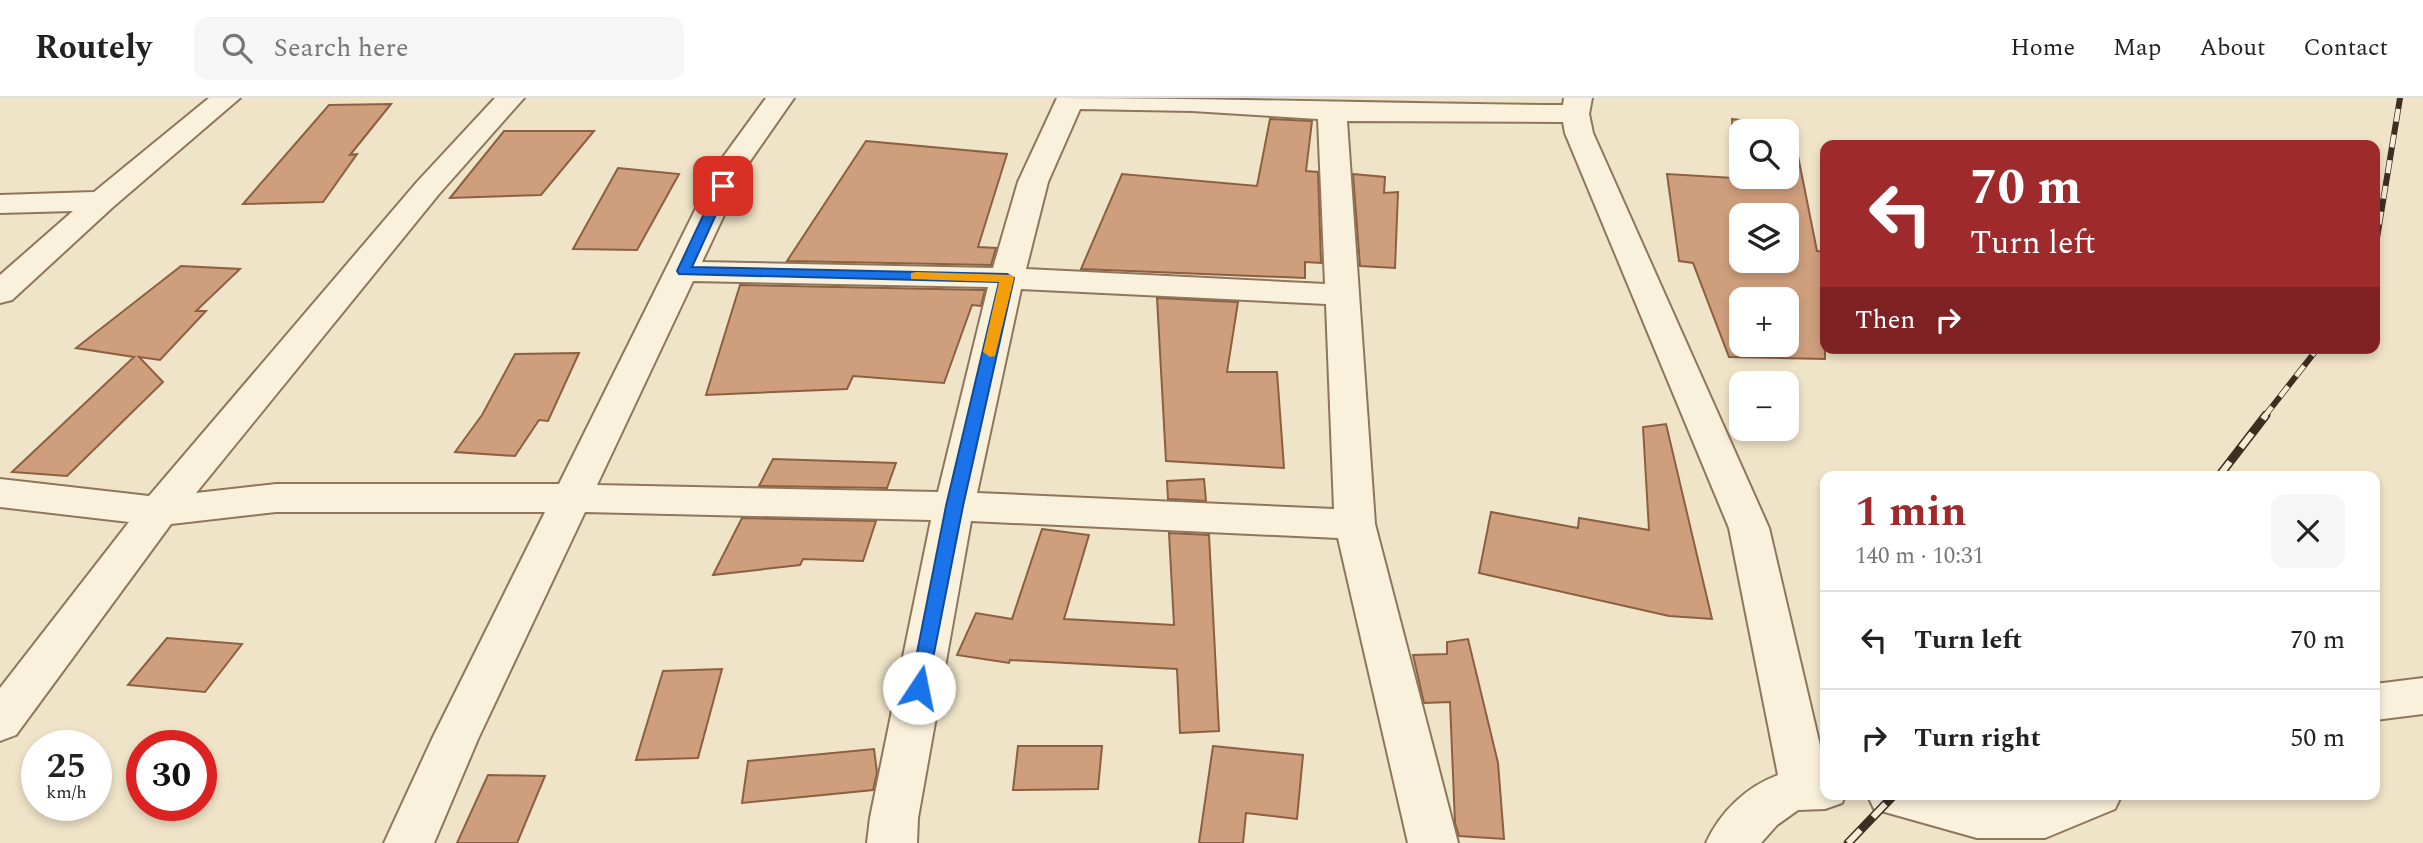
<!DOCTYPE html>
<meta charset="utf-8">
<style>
body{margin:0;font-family:Spectral,serif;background:#f6f6f6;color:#222;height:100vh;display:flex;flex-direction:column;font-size:26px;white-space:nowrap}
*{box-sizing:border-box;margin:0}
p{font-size:23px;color:#767676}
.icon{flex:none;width:38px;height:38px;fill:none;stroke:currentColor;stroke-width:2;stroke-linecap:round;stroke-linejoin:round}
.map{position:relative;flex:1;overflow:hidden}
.sheet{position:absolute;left:1820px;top:373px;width:560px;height:329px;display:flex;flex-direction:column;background:#fff;border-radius:14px;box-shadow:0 4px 10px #0003}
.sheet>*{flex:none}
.guide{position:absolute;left:1820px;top:42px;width:560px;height:214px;border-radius:14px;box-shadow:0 4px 10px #0003;background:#9e2a2b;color:#fff;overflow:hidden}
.fabs{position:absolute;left:1729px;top:21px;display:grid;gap:14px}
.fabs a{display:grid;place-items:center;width:70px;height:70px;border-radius:14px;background:#fff;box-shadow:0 4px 10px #0003;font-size:35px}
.speed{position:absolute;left:21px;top:632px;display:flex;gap:14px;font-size:35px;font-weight:700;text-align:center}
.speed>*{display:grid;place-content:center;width:91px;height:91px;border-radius:50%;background:#fff;box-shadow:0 4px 10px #0003;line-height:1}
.speed small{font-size:18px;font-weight:400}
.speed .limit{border:10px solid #d22;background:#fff;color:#111}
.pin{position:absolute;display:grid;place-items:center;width:60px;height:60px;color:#fff;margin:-30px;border-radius:14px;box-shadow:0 4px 10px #0006}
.me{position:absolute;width:77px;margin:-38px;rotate:11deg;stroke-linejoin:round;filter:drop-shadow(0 0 5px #0008)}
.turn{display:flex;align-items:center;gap:24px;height:147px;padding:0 35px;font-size:32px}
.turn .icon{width:91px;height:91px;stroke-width:2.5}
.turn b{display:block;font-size:49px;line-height:60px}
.then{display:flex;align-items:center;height:66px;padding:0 35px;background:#0003;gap:14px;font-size:26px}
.round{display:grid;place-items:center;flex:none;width:74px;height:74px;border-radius:14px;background:#f6f6f6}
.headline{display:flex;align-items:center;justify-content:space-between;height:119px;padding:0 35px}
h1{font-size:42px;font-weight:700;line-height:52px;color:#9e2a2b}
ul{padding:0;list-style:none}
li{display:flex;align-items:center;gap:21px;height:98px;padding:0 35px;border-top:2px solid #e0e0e0}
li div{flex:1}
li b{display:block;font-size:26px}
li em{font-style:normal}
header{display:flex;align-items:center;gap:42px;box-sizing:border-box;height:98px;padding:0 35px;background:#fff;border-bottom:2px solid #e0e0e0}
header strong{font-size:33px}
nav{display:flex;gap:38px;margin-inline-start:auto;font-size:24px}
.search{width:490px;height:63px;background:#f6f6f6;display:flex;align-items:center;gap:18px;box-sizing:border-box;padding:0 24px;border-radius:14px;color:#767676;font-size:26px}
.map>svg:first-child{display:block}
</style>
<header>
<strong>Routely</strong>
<div class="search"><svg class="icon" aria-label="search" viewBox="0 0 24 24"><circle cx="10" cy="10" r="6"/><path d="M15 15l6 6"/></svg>Search here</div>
<nav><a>Home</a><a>Map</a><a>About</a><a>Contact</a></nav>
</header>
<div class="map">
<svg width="2423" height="745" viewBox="0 0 2423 745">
<rect width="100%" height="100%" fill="#f0e4c8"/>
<path fill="#cf9f7d" stroke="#8d5f41" stroke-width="2" fill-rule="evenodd" d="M391 6 350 57 357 56 323 104 243 106 329 7Z
M1270 21 1312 23 1306 73 1318 74 1321 165 1305 164V180L1081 171 1122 76 1257 88Z
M1732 21 1792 28 1817 153 1825 154V261L1729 259 1693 165 1679 163 1667 76 1734 80ZM1741 33H1787V79H1741ZM1741 117H1787V163H1741ZM1741 201H1787V247H1741Z
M504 33H594L541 97 450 100Z
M866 43 1007 56 978 149 996 150 991 167 787 163Z
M618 70 679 76 637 152 573 151Z
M1353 76 1385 79 1384 95 1398 94 1395 170 1360 168Z
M181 168 240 171 196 213H206L160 262 139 259 163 284 67 378 12 374 134 259 76 250Z
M740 187 985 192 981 208 972 207 944 285 853 278 847 291 706 297Z
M1157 200 1238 204 1227 274H1277L1284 370 1166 363Z
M579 255 548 323 539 322 515 358 455 354 482 317 515 256Z
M1666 326 1712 521 1669 518 1479 475 1491 414 1578 430 1579 420 1649 432 1643 329Z
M773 361 896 365 887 390 759 388Z
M1204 381 1206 403 1168 401 1167 383Z
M742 420 876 423 863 463 803 461 800 467 713 477Z
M1042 431 1089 437 1064 521 1174 527 1169 435 1209 437 1219 633 1180 635 1177 571 1010 562 1009 565 957 557 976 515 1012 521Z
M167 540 242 546 205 594 128 587Z
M1468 541 1498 665 1504 741 1459 738 1455 725 1450 604 1424 605 1413 557 1447 556V544Z
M722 571 698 660 636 662 663 573Z
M1018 648H1102L1098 691 1013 692Z
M1213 648 1303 657 1297 721 1246 715 1243 745H1199Z
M874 651 877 675 873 692 742 705 748 663Z
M488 677 545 678 517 745H457Z"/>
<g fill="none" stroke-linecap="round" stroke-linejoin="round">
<g stroke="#8d765c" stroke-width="4">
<path id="street" d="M209 0H240L113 109 12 202 0 205V177L73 113 0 115V97L94 94Z
M495 0H524L439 96 196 395 276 386H559L718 66 766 0H794L748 66 702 164 993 170 1018 84 1057 0C1226 0 1394 6 1563 7L1564 0H1592L1589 16 1593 35 1769 430 1825 669V696H1846L1842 705 1825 711 1798 712 1777 727 1761 745H1706C1720 714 1746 689 1778 677L1729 430 1565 35 1563 24 1347 23 1375 426 1458 745H1408L1338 440 971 423 918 720 917 745H867L870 720 931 422 585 414 478 641 434 745H384L432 641 545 414H276L171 426 16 637 0 643V590L129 424 0 409V381L149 398 417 84ZM1080 11 1192 13 1318 21 1325 186 1026 171 1048 84ZM693 183 988 189 938 394 597 387ZM1021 191 1326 206 1334 411 977 395Z
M2423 580V616L2375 622V586Z
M1867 696H2122L2115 711 2045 740H1977L1874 711Z"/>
</g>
<use href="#street" fill="#faf1dc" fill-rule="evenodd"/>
<g stroke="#3d2e20" stroke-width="6">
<path id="rail-far1" d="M2375 152 2400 0
M2264 319 2318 250"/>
</g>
<g stroke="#3d2e20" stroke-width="9">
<path id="rail" d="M2219 378 2266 317
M1848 745 1895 696"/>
</g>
<use href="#rail-far1" stroke="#f7eed8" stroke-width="4.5" stroke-dasharray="13" stroke-linecap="butt"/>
<use href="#rail" stroke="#f7eed8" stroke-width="6" stroke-dasharray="18" stroke-linecap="butt"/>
</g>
<path fill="#1a73e8" stroke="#114b97" stroke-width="2" d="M723 84 729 88 692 169 1007 176 1014 180 963 408 926 596 919 598 913 596 910 590 946 408 999 184 679 176 677 173 717 88Z"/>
<path fill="#f59e0b" d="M916 174 1012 177 1014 180 995 258 990 259 983 254 999 184 911 181V175Z"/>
</svg>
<div class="fabs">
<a><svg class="icon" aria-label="search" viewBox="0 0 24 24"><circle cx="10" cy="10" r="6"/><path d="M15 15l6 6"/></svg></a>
<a><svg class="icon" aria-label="layers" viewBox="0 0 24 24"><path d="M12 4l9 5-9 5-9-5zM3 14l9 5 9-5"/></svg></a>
<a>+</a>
<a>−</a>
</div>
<div class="speed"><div>25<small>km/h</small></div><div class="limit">30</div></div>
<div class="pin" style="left:723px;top:88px;background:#d93025"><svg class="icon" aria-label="arrive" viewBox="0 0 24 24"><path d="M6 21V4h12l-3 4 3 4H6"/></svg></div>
<svg class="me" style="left:919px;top:590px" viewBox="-20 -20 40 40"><circle r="19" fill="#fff"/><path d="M0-13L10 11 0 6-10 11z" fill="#1a73e8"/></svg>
<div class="guide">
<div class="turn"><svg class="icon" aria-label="left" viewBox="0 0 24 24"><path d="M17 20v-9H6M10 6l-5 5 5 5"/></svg><div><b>70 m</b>Turn left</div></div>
<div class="then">Then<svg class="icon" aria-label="right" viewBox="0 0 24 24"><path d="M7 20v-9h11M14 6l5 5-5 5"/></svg></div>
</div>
<section class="sheet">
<div class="headline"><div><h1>1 min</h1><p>140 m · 10:31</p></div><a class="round"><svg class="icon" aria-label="close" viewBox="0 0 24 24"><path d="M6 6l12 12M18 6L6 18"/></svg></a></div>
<ul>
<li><svg class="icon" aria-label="left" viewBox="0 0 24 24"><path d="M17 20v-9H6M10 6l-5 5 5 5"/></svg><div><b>Turn left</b></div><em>70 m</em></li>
<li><svg class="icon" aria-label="right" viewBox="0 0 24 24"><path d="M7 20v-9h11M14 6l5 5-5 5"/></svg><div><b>Turn right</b></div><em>50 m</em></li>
</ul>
</section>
</div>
